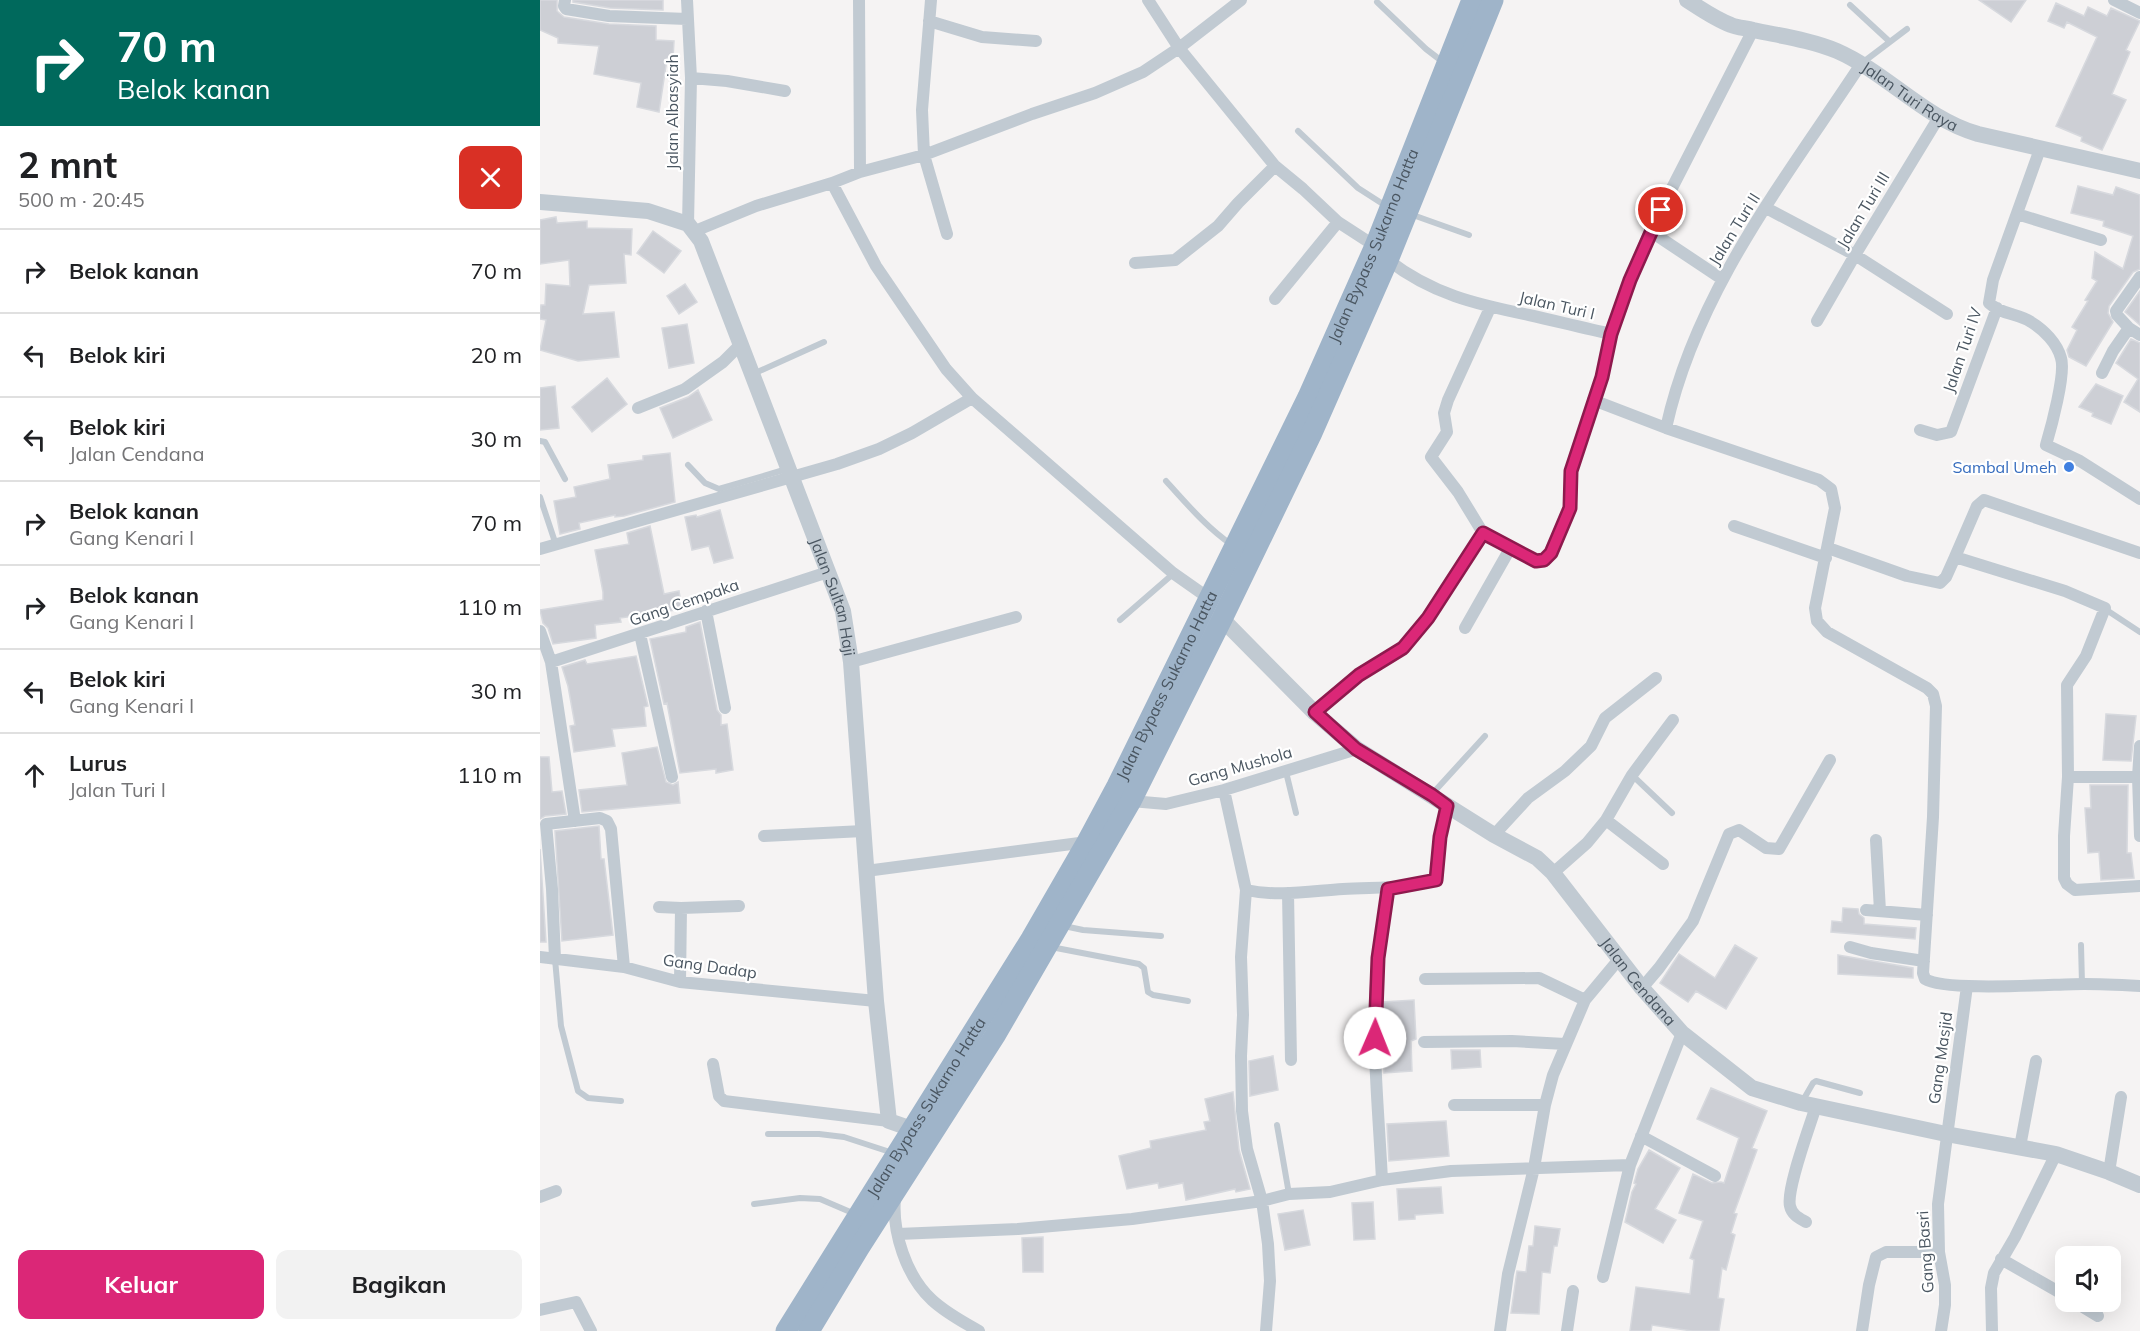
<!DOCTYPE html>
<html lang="id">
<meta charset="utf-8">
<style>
body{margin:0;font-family:Mulish,sans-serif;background:#f2f2f2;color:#202124;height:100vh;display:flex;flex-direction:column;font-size:22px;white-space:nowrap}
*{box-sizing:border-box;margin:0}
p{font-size:20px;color:#757577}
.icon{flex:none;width:33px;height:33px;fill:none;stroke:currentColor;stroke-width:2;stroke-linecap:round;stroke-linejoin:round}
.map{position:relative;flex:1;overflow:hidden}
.side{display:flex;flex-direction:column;background:#fff;width:540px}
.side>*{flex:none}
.top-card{background:#00695c;color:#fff;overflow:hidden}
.controls{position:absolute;left:1515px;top:1246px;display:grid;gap:12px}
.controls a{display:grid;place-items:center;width:66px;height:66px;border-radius:12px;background:#fff;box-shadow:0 6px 24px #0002;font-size:30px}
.pin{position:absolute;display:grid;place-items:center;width:51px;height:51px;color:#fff;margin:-26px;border:3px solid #fff;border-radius:50%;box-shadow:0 2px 6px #0007}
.me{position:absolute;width:66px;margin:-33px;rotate:1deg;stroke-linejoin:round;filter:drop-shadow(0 0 4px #0008)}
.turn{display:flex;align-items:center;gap:21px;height:126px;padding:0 18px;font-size:27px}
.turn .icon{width:78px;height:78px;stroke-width:2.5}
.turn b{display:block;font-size:42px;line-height:51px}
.round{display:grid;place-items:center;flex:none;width:63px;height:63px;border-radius:12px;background:#f2f2f2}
.headline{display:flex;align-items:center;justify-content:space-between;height:102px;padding:0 18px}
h1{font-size:36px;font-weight:700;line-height:45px}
.action{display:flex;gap:12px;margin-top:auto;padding:12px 18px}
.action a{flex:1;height:69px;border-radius:12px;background:#db2777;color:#fff;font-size:24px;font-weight:700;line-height:69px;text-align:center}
.action a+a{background:#f2f2f2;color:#202124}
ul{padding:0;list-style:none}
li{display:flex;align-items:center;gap:18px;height:84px;padding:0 18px;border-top:2px solid #e0e0e0}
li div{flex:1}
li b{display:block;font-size:22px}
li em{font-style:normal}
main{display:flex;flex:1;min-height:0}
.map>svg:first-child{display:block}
</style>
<main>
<section class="side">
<div class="top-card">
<div class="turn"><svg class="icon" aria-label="right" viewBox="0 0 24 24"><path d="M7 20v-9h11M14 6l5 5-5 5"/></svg><div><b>70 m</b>Belok kanan</div></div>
</div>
<div class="headline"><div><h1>2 mnt</h1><p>500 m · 20:45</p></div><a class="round" style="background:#d93025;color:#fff"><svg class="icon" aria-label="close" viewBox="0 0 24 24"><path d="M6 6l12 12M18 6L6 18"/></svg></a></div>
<ul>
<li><svg class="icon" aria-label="right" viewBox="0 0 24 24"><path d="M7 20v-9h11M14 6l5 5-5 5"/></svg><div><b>Belok kanan</b></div><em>70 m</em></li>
<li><svg class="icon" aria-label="left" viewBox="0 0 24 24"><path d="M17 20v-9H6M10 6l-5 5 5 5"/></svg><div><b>Belok kiri</b></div><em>20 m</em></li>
<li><svg class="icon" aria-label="left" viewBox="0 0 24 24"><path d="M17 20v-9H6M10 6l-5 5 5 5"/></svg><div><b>Belok kiri</b><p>Jalan Cendana</p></div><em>30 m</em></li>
<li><svg class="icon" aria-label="right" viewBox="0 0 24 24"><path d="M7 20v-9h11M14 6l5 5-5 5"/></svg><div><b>Belok kanan</b><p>Gang Kenari I</p></div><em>70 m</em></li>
<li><svg class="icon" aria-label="right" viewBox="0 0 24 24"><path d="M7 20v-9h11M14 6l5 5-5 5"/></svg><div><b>Belok kanan</b><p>Gang Kenari I</p></div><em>110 m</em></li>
<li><svg class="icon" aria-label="left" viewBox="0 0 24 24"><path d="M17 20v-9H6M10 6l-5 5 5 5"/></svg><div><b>Belok kiri</b><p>Gang Kenari I</p></div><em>30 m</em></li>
<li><svg class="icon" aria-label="ahead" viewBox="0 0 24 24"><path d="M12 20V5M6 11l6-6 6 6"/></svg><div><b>Lurus</b><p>Jalan Turi I</p></div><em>110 m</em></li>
</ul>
<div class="action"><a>Keluar</a><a>Bagikan</a></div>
</section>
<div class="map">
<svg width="1600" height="1331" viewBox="0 0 1600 1331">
<rect width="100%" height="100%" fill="#f5f3f3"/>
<path fill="#cdcfd5" stroke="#d7d9de" stroke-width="1.5" d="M0 0H17V11L24 17 69 24 116 26V40L134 41 133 59H127L119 112 97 107 101 83 54 74 59 46 18 43V38L0 30Z
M33 0H123V10L70 8 33 2Z
M1439 0H1486L1471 22Z
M1516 3 1544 16 1548 7 1567 16 1571 8 1600 21 1586 50 1590 52 1572 94 1586 100 1562 150 1541 141 1542 137 1516 126 1557 37 1527 22 1524 28 1508 21Z
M1538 186 1573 195 1576 187 1600 195V269L1593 272 1569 306 1568 313 1573 322 1546 366 1529 357 1527 350 1537 330 1532 327 1548 301 1545 300 1557 281 1552 278 1555 252 1583 269 1593 236 1563 226 1564 221 1531 213Z
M16 217 17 223 47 221V228L92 229 91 255 84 254 86 283 49 285 43 314 74 312 79 357 38 361 0 350 6 320 0 319V314L1 305H5L6 284 30 286 29 260 0 264V220Z
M113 231 141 251 124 273 97 253Z
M145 284 157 302 139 314 127 296Z
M1600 291V325L1585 312Z
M147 324 154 363 129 368 122 328Z
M1591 339 1600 343V412L1584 402 1598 379 1576 363Z
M67 378 87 404 52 432 32 407Z
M1556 384 1583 396 1571 424 1552 416 1553 413 1539 407Z
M15 386 19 428 0 430V388Z
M158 390 172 420 133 438 120 408 148 397Z
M130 453 135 502 84 516 75 517V515L39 523 40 529 20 534 14 501 36 497 34 487 70 479 68 465 103 460V456Z
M180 510 193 558 174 563 169 546 152 550 145 517 156 515 157 517Z
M110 526 124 594 139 591 142 609 80 618 81 622 55 625 56 638 13 644 8 628 3 623 0 610 63 600V592L55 550 89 544 87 533Z
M160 622 177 710 181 715V725L187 724 193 770 176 773V769L140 773 127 703 124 704 110 639 146 632V627Z
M96 656 108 706 104 707 106 726 72 729 75 746 34 752 30 726 35 725 28 686 22 667 45 660 47 664Z
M1566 714 1596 716 1591 761 1563 760Z
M117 747 126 782 133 785 138 782 140 803 42 812 39 790 87 785 82 753Z
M0 757H9L12 792 22 791 26 814 5 816 0 819Z
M1550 785H1588L1587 853H1591L1594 878 1561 880 1559 852 1548 853 1545 808H1551Z
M59 826 61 859H64L73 935 22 941 15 831Z
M0 849 6 942H0Z
M1303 908 1318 909 1319 914 1324 918V924L1376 928 1375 939 1291 932 1292 921 1302 922Z
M1195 945 1217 958 1186 1009 1156 991 1148 1002 1120 983 1139 954 1175 978Z
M1298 955 1373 968V978L1298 974Z
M874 1000 876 1039 871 1041 872 1071 844 1073 843 1002Z
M911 1050H940L941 1067 912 1069Z
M733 1056 738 1090 710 1096 709 1061Z
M1171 1088 1227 1111 1212 1148 1217 1150 1194 1213 1197 1214 1191 1233 1195 1235 1186 1270 1182 1268 1178 1298 1184 1299 1179 1331H1152L1112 1325 1111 1331H1090L1096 1287 1150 1294 1154 1260 1150 1258 1163 1221 1139 1213 1153 1174 1172 1183 1181 1182 1184 1183 1199 1138 1157 1119Z
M693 1092 699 1150 710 1189 696 1192 695 1189 646 1200 643 1183 619 1188 618 1183 587 1189 579 1156 611 1148 610 1141 666 1130 664 1122 670 1121 665 1099Z
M906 1121 909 1156 849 1161 847 1124Z
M1109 1150 1140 1168 1115 1209 1136 1220 1123 1243 1085 1222 1092 1192 1096 1184 1094 1183 1098 1169Z
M901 1187 903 1213 875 1215V1219L859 1220 857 1189Z
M833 1202 835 1239 814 1240 812 1203Z
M763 1210 770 1245 745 1250 738 1214Z
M995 1226 1020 1229 1017 1246H1014L1010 1273 1002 1272 999 1314 971 1313 977 1271 986 1272 989 1246H993Z
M503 1237V1272H483L482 1238Z"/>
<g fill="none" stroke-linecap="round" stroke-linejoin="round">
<path stroke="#c1cad2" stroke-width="6" d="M837 2 886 49 903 62
M1310 5 1350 42
M1322 63 1367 29
M758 131 818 188 846 206
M870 214 929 235
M213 374 284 342
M0 441 5 442 25 479
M148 465 165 483 179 489 247 469
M626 481C647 504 666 527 692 545
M0 497 16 545
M1565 609 1600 632
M580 620 633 574
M746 772 756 813
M1092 775 1132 813
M893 793 945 736
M524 926 543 930 621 936
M1541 945 1542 984
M511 947 599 964 604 968 608 992 613 995 648 1001
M15 959 21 1026 38 1091 48 1098 81 1101
M1262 1102 1273 1083 1276 1081 1320 1093
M737 1125 749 1194
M228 1134H279L304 1137 353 1153
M214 1204 260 1198 280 1199 315 1214"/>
<path stroke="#c1cad2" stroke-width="12" d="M25 0 24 6 26 9 69 16 147 19
M147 0 151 78 148 224
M319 0 320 172
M391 0 382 110 384 155 407 234
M608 0 639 48 735 166 763 189 798 222 835 246
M1574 0 1600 13
M389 21 442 37 496 41
M151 78 187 81 245 91
M1500 149 1453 280 1449 303C1460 314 1479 314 1491 322 1504 330 1517 343 1521 358 1526 373 1511 428 1506 445L1540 461 1600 499
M292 183 336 266 406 369 432 398 633 573 670 599
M1226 208 1315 255 1407 314
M1477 214 1561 240
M155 231 216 206 292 183 320 172 384 155 492 114 555 93 603 72 639 48 701 0
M1110 231 1182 279
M848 260C892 294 935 304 989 315 1016 321 1043 328 1071 334
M595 263 635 260 678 226 698 203 735 166
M735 299 798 222
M1277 321 1315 255 1399 117
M1589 328 1577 315 1576 311 1600 277
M1562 373 1573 351 1589 328 1600 335
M1053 400 1126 428 1279 480 1291 489 1295 508 1275 608 1277 621 1287 632 1387 688 1393 694 1396 706 1393 817 1383 973 1385 979C1405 992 1514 984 1544 984 1562 984 1581 985 1600 986
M98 408 145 389 183 362 201 344
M1126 428C1156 291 1246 178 1321 64
M1380 430 1397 435 1411 432 1457 308
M1194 526 1286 558
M943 533 918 492 891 457 907 432 904 413 908 400 950 308
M1288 548 1367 576 1400 583 1406 577 1415 557 1525 591 1565 608 1546 656 1527 685 1528 777 1524 836V878L1527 884 1535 890 1600 886
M0 549 297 464 339 449 372 433 432 398
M1415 557 1437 506 1444 500 1600 553
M166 611 185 708
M925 628 971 547
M0 631 11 662 35 821
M100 634 132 777
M11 662 288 572
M311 662 476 617
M775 713 819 676 863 648 888 619 943 533 996 561 1004 560 1011 553 1030 508 1031 471 1062 377 1071 334 1090 280 1110 231 1213 30
M1600 746 1598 777 1600 836
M1528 777H1598
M684 790 706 890 701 957 703 1015 701 1056 702 1111 707 1149 722 1201 728 1244 730 1281 726 1331
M591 801 626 804 684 790 817 749
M1066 820 1123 864
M954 835 988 798 1025 771 1051 746 1065 718 1116 678
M224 836 323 831
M1336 840 1340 911
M326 871 547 842
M1013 873 1047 843 1066 820 1092 775 1133 720
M706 890C738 897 771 891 803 889 834 887 864 889 894 881L897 878 900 837 907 806
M748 893 751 1060
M119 907 141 908
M1326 910 1387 915
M1310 947 1331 953 1384 961
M0 957 84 967 140 982 336 1001
M15 959 12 889 6 824 60 818 67 821 71 829 84 967
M885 979 999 978 1045 1000
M140 982 141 908 199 906
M1102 988 1119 968 1153 921 1189 834 1199 830 1226 848 1239 849 1290 760
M884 1042 972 1041 1025 1044
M173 1064 179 1096 184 1101 349 1121
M914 1105H1005
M1101 1136 1175 1176
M1480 1147 1496 1061
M1569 1172 1581 1097
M842 1180C839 1119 833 1059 835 998 837 961 843 925 848 889
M0 1197 16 1191
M355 1198C352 1232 366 1276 392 1300 406 1313 423 1322 439 1331
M1266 1222C1259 1218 1252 1215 1250 1206 1246 1189 1270 1126 1276 1106
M358 1234 478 1229 592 1219 722 1201 749 1194 790 1192 842 1180 911 1171 1090 1165
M1461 1259 1526 1296
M1063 1277 1090 1165 1142 1033
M1535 1302 1558 1316
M0 1310 36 1302 51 1331
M960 1331 968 1274 994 1168 1005 1105 1013 1075 1045 1000 1080 958
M1027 1331 1033 1291
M1322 1331 1329 1285 1336 1257 1346 1252H1399
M1401 1331 1405 1305V1285L1399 1252 1398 1204 1427 986
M1452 1331 1451 1288 1454 1273 1475 1237 1516 1154"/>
<g stroke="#c1cad2" stroke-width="16">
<path id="s1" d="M1147 0C1161 9 1175 19 1191 25 1198 28 1206 28 1213 30 1241 36 1271 40 1297 51 1347 73 1385 119 1438 134L1600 171"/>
<path id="s2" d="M0 202 108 211 148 224 161 241 303 611 311 662 336 1001 349 1121 372 1129"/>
<path id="s3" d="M682 619 775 713 817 749 954 835 997 858 1013 873 1102 988 1142 1033 1212 1088 1261 1103 1406 1134 1516 1154 1569 1172 1600 1185"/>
</g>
<g stroke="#9fb4c9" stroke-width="21">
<path id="s4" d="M246 1331 491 939 547 842 577 786 768 397 835 246 932 0"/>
<path d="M269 1331 319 1248 456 1034 591 801 682 619 771 435 848 260 953 0"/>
</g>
</g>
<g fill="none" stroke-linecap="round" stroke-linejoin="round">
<g stroke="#8e194d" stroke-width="15">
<path id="route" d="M835 1038 838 958 848 889 896 880 900 837 907 806 892 795 816 749 775 712 819 675 863 648 888 618 943 533 996 561 1004 560 1011 553 1030 508 1031 471 1062 377 1071 334 1090 280 1121 210"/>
</g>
<use href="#route" stroke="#db2777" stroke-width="10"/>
</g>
<circle fill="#3f7fe0" stroke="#fff" stroke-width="2" cx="1529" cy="467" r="6"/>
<g text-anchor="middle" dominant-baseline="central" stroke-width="4.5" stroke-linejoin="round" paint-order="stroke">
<g font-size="16" fill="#4a5661" stroke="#fff">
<text stroke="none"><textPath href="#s1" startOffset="246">Jalan Turi Raya</textPath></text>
<text transform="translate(132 112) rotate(-90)">Jalan Albasyiah</text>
<text transform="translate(1323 210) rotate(-59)">Jalan Turi III</text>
<text transform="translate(1194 229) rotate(-58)">Jalan Turi II</text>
<text stroke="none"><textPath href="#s4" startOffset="1236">Jalan Bypass Sukarno Hatta</textPath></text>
<text transform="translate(1017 305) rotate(13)">Jalan Turi I</text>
<text transform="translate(1422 350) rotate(-71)">Jalan Turi IV</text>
<text stroke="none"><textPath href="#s2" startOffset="552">Jalan Sultan Haji</textPath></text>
<text transform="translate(144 602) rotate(-19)">Gang Cempaka</text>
<text stroke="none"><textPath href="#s4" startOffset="750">Jalan Bypass Sukarno Hatta</textPath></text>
<text transform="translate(700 766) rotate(-16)">Gang Mushola</text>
<text transform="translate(170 966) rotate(8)">Gang Dadap</text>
<text stroke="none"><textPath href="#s3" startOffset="558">Jalan Cendana</textPath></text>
<text transform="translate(1400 1058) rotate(-82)">Gang Masjid</text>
<text stroke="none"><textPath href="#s4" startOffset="264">Jalan Bypass Sukarno Hatta</textPath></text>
<text transform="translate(1385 1252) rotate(-94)">Gang Basri</text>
</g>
<g font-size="16" fill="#366cbe" stroke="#fff" text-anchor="end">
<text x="1517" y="467">Sambal Umeh</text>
</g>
</g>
</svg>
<div class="controls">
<a><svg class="icon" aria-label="sound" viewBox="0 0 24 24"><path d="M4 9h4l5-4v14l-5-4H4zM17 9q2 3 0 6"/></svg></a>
</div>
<div class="pin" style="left:1121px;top:210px;background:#d93025"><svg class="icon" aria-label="arrive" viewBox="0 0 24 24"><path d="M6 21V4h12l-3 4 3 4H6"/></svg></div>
<svg class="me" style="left:835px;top:1038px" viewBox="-20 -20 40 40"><circle r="19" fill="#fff"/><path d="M0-13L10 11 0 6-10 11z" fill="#db2777"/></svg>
</div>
</main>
